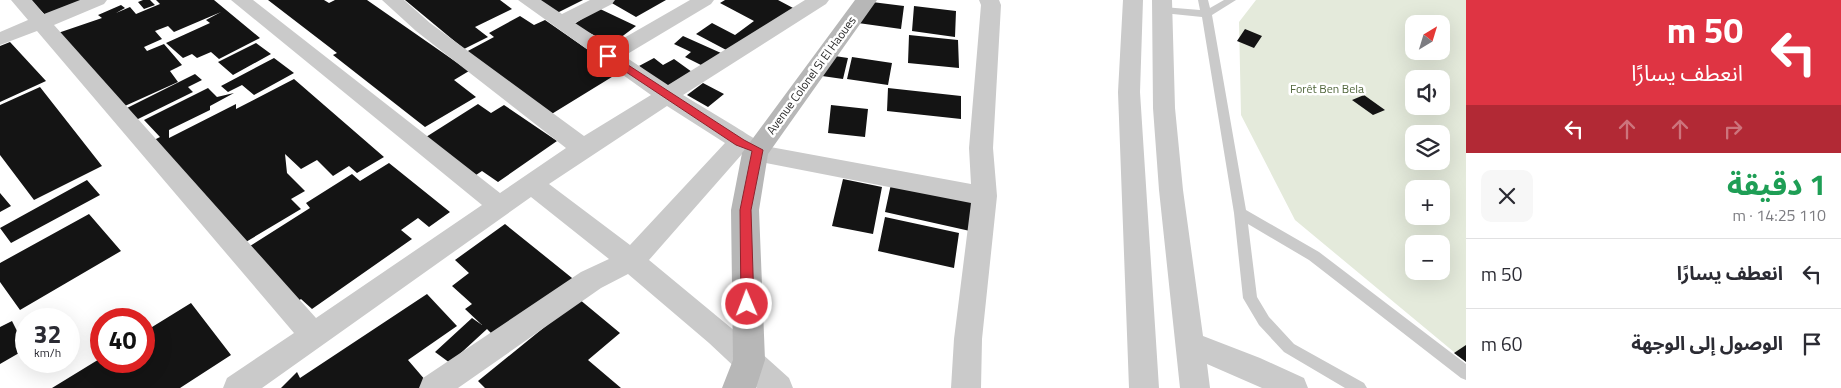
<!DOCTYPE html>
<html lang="ar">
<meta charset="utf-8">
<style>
body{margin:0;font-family:"Titillium Web","Noto Sans Arabic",sans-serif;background:#f7f7f7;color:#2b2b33;direction:rtl;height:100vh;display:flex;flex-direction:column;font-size:19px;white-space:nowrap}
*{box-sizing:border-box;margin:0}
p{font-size:16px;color:#7c7c81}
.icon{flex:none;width:28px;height:28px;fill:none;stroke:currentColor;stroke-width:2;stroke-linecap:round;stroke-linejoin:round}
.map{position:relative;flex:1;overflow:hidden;direction:ltr}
.details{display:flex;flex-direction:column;background:#fff;width:375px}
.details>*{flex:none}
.top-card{background:#df3443;color:#fff;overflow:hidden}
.needle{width:32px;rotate:38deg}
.fabs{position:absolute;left:1405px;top:15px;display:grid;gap:10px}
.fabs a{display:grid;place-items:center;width:45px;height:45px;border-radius:10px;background:#fff;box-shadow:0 5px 20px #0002;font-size:25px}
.speed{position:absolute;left:15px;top:308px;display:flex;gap:10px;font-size:25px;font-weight:700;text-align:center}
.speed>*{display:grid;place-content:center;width:65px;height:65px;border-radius:50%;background:#fff;box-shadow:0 5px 20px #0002;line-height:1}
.speed small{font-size:12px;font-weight:400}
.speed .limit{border:8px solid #d22;background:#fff;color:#111}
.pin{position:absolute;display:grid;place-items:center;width:42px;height:42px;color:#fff;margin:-21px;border-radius:10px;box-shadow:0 2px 8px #0006}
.me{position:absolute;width:55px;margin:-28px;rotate:359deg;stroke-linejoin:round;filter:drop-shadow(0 0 4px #0008)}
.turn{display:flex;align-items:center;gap:18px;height:105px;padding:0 15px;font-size:22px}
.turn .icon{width:65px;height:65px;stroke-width:2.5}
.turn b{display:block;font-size:35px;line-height:42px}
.lanes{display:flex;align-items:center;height:48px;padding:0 15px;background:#0003;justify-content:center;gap:25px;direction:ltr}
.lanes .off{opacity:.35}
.round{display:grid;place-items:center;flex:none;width:52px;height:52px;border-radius:10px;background:#f7f7f7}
.overview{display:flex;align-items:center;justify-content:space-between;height:85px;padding:0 15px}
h1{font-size:30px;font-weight:700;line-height:38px;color:#1e9e55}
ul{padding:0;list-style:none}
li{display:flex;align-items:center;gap:15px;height:70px;padding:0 15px;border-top:1px solid #e1e1e2}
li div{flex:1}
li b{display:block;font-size:19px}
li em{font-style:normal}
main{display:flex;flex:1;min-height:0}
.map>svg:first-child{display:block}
</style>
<main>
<section class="details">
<div class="top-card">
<div class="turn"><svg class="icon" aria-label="left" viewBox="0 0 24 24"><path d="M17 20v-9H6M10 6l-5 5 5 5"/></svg><div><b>50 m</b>انعطف يسارًا</div></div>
<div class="lanes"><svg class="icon" aria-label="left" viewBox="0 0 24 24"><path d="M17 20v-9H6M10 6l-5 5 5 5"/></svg><svg class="icon off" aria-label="ahead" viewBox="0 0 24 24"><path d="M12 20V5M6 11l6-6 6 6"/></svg><svg class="icon off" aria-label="ahead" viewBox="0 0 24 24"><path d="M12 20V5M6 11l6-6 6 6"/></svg><svg class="icon off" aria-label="right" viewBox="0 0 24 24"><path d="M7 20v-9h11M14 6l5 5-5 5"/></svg></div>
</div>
<div class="overview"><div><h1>1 دقيقة</h1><p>110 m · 14:25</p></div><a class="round"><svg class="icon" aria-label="close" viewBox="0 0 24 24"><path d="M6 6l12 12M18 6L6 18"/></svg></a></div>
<ul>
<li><svg class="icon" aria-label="left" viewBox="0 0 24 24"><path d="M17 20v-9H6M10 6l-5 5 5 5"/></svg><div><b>انعطف يسارًا</b></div><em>50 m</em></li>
<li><svg class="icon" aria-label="arrive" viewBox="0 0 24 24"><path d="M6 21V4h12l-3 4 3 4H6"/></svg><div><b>الوصول إلى الوجهة</b></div><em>60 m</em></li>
</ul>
</section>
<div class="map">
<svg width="1466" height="388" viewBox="0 0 1466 388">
<rect width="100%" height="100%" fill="#fff"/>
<path fill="#e4eadb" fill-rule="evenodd" d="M1256 0H1466V362L1295 220 1241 115 1239 22ZM1414 24H1441V51H1414ZM1414 79H1441V106H1414ZM1414 134H1441V161H1414ZM1414 189H1441V216H1414ZM1414 244H1441V271H1414Z"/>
<path fill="#141414" d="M31 0H89L47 17Z
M143 0H150L155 5 144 9 138 2Z
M156 0H214L260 38 219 59 211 52 197 58 192 54 183 58 166 43 210 23 206 20 221 12 174 32 168 26 155 31 162 39 144 47 147 51 164 44 182 65 170 71 178 82 116 110 58 33 102 18 98 15 121 5 125 8 116 13 130 7 136 14 160 4Z
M268 0H324L329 3 335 0H367L469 71 454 80 476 97 425 127 333 55 337 53Z
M405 0H500L512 9 475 27 488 37 464 49Z
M535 0H583L555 14Z
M613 0H666L636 17 610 2Z
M725 0H778L795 9 730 52 696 34 712 23 735 35 754 21 720 3Z
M872 2 904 6 901 29 858 23Z
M914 6 956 11 955 37 912 31Z
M598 8 636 26 612 44 573 25Z
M520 16 534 25 545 20 620 72 550 115 466 52 494 37 489 33Z
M1245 29 1262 36 1254 48 1237 41Z
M909 35 958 40 959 68 908 63Z
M683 36 721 53 705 67 685 57 691 52 674 44Z
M10 42 46 81 0 102V46Z
M256 43 271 54 233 75 218 62Z
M828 55 848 58 843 79 822 76Z
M852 57 892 63 888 85 847 79Z
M274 58 294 73 254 95 242 85 228 92 221 86Z
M654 58 663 65 674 59 692 72 666 87 639 66Z
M195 74 202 80 188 87 193 92 136 120 125 109Z
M294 79 384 157 357 173 349 166 333 176 317 160 301 169 285 154 287 173 305 191 291 199 301 209 229 252 138 148 160 137 144 120 208 88 217 97 234 93 210 106V110L169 130V138L236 104V109Z
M703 83 724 94 708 107 687 95Z
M40 87 102 166 34 200 0 155V105Z
M888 88 961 96V119L887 111Z
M1364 95 1385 110 1373 115 1352 100Z
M478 104 491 113 504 105 557 141 498 182 482 171 476 175 426 137Z
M831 105 868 109 865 137 828 133Z
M389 163 450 212 429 227 418 218 401 230 412 239 312 309 301 299 283 311 231 258 310 208 306 203 352 174 360 181Z
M843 179 882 187 873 234 832 226Z
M87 180 100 195 11 243 0 228Z
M891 184 974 202 970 231 885 212Z
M0 193 11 206 0 212Z
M89 214 121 251 20 310 0 282V263Z
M885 217 959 233 954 268 878 251Z
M505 224 577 282 494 336 487 329 450 363 435 352 472 318 482 325 465 309 472 304 452 286 469 273 455 260Z
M427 294 457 326 408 360 432 388H281L297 372 300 378Z
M579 299 620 333 588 360 621 388H485L478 381Z
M191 303 231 355 180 388H52L101 358V361H144V332Z
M12 321 26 349 0 364V327Z
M1466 345V362L1454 353Z"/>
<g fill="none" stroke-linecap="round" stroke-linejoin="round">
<path fill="#cacaca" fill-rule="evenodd" d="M1198 0H1208L1210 8 1224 0H1236L1212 15 1246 210 1319 252 1466 364V380L1461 378 1309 260 1248 224 1257 297 1269 317 1294 344 1364 383 1367 388H1345L1284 352 1259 325 1243 298 1234 213 1202 17 1163 13 1158 10 1163 7 1200 10Z"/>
<path fill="#cacaca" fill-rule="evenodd" d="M11 0H32L44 14 80 0H107L104 4 54 25 316 318 482 205 231 0H253L500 193 566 148 416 31 382 0H404L430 23 584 136 651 95 518 0H541L562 14 590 0H615L612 4 575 23 610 46 690 0H714L711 4 624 56 668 85 805 0H829L826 4 683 95C694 102 762 142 765 146L971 184 969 148 981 5 979 0H999L1001 5 993 148 997 196 982 339 981 388H951L954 339 971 203 755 161 747 159 743 153 649 260 759 351 789 378 793 388H757L709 343 628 274 601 288 458 388H419L423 378 581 272 609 259 531 197 262 388H223L227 378 294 333 37 31 0 45V32L28 20ZM667 106 725 143 630 245 549 184Z
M1123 0H1143L1140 92 1159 388H1129L1118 92Z
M1152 0H1172L1175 108 1183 190 1203 336 1260 358 1304 378 1308 388H1262L1207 364 1210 388H1180L1159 190 1153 108Z"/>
<path fill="#b7b7b7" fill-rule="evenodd" d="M855 0H877L768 154 759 210 765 360 756 388H722L733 360 731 210 742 153Z"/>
</g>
<path fill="#df3443" stroke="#91222c" d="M608 52 744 140 763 150 751 210 754 304 752 307 747 309 741 304 740 210 752 151 736 145 605 58V53Z"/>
<g text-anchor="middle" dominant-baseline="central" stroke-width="5" stroke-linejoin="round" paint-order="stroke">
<g font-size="12" fill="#2d2d2d" stroke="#fff">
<text transform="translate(811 75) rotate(-54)">Avenue Colonel Si El Haoues</text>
</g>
<g font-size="12" fill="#51673c" stroke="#fff">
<text x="1327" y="88">Forêt Ben Bela</text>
</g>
</g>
</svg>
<div class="fabs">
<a><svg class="needle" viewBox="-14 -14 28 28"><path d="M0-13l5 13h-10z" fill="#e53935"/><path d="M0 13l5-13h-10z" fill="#7c7c81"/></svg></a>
<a><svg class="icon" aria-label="sound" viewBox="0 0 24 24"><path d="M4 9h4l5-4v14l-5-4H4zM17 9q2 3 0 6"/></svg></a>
<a><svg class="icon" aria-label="layers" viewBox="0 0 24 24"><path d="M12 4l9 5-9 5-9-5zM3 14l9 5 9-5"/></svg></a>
<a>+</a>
<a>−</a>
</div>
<div class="speed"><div>32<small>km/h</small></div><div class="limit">40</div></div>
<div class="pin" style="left:608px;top:56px;background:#d93025"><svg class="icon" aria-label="arrive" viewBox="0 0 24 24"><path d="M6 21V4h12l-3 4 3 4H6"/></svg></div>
<svg class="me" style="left:747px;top:304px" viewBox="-20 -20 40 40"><circle r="17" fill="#df3443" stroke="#fff" stroke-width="3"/><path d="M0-11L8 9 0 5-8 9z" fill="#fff"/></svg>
</div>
</main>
